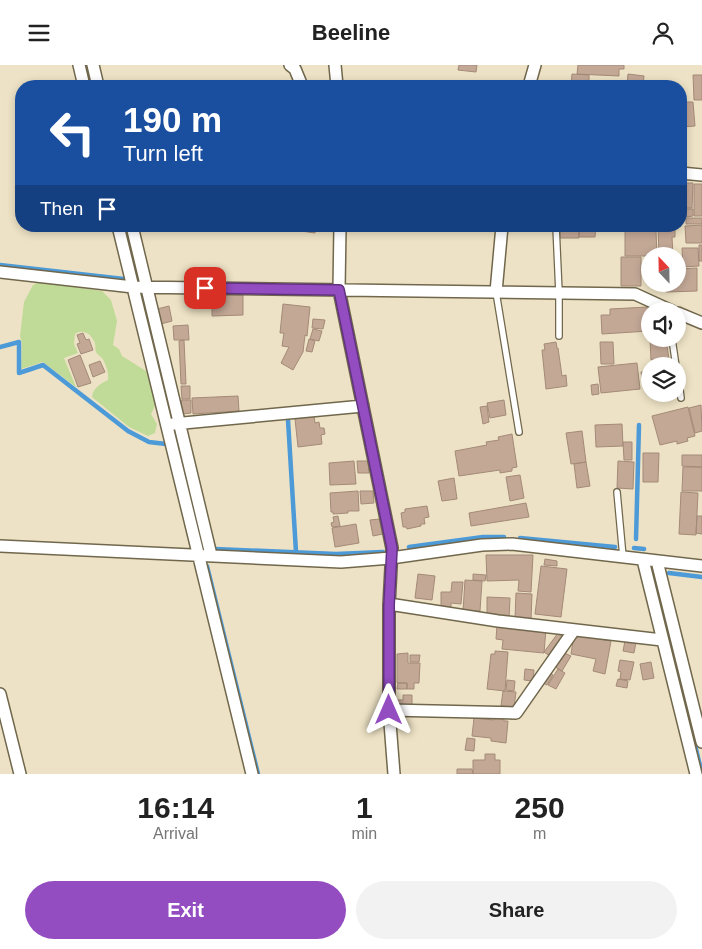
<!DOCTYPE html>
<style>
body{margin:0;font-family:Arial,sans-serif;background:#f2f2f2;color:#222;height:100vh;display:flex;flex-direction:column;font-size:19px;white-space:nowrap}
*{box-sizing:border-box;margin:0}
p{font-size:16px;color:#767676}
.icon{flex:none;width:28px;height:28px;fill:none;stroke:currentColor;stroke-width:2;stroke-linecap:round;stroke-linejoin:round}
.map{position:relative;height:709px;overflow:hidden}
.sheet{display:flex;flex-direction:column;background:#fff;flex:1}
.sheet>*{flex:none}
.banner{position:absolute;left:15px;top:15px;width:672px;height:152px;border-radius:20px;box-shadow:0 2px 8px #0003;background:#1a4fa0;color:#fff;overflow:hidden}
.needle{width:32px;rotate:338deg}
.fabs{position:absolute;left:641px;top:182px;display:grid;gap:10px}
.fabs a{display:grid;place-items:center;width:45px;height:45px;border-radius:50%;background:#fff;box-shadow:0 2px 8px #0003;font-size:25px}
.pin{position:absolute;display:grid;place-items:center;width:42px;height:42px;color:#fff;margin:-21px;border-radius:10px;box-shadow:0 2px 8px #0006}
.me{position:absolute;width:55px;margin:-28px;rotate:0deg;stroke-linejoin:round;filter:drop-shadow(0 0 4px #0008)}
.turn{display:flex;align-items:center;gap:18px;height:105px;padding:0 25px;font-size:22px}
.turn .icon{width:65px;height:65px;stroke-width:2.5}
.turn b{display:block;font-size:35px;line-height:42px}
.then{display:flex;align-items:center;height:48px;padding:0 25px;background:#0003;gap:10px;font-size:19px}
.eta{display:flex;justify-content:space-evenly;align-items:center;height:85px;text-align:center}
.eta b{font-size:30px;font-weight:700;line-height:35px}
.button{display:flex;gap:10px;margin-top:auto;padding:10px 25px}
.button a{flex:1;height:58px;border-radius:30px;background:#944dc1;color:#fff;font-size:20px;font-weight:700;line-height:58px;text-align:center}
.button a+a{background:#f2f2f2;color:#222}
header{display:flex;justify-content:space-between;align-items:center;height:65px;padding:0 25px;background:#fff;font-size:22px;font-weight:700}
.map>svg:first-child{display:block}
</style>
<header><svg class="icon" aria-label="menu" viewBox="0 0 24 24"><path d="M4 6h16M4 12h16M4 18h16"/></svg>Beeline<svg class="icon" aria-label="person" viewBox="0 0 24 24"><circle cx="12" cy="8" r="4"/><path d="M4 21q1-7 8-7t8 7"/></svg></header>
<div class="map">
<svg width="702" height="709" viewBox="0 0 702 709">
<rect width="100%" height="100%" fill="#ede2c5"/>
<path fill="#c0db98" d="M39 217 102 226 111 235 117 256 113 280 119 284 122 291 146 306 154 327 155 341 151 349 157 359 155 368 148 371 129 362 92 332C93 323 100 319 108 315 109 308 106 299 102 293 100 291 98 290 96 287 95 284 96 279 94 276 90 268 82 264 75 269L74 279 78 288 64 293 76 322 43 297 21 304 22 278 20 271 24 237 33 220Z"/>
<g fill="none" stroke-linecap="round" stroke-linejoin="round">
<path stroke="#4c9ad7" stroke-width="4.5" d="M86 0 91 21
M125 161 138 214
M0 200 124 214
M142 232 172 354
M0 282 19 277V308L43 300 128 366 149 377 166 379
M288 355 296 487
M175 368 203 484
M520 473 615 482
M636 474 639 360
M409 482 483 472H504
M634 483 644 484
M215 484 336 489 383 487
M207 501 258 709
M653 507 702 709
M669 508 702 512"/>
</g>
<path fill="#c3a896" stroke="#a48a78" d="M459 0H477L476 7 458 5Z
M578 0H624V4H619V11L577 9Z
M572 9 589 10V21H571Z
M628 9 644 11 643 21H627Z
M693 10H702V35H694Z
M681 37H693L695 61 681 62Z
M681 118H693L692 143H685V145H681Z
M694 119H702V151H694Z
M686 144H693V151L686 152Z
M686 153H702V159H686Z
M702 160V178H686L685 161Z
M301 161H316L315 168 301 166Z
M560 161H579V173H560Z
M579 161H596L595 172H579Z
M658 161H675V172H672L673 191H659Z
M625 166H656L657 191H625Z
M699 180H702V196H699Z
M682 183H698L699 201 683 202Z
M621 192H641V221H621Z
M697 203V226L666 227V219H678V204Z
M212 230H243V250L212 251Z
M283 239 310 242 307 271 305 270 303 287 293 305 281 298 289 282 282 281 284 268H280Z
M169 241 172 256 161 259 157 244Z
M648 242 649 266 602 269 601 250H610V244Z
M313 254 325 255 323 264 312 263Z
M188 260 189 275H174L173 261Z
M313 264 322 266 319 276 310 274Z
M83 268 86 275 89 274 93 285 81 289 77 279 80 278 77 270Z
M309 274 315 276 312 287 306 286Z
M650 274H666L669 294 651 295Z
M184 275 186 319H181L179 276Z
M556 277 557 283H558L562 311 566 310 567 321 546 324 542 285H545L544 279Z
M600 277H613L614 299H601Z
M80 290 91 318 78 322 68 295Z
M100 296 105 307 93 312 89 300Z
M637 298 640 324 601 328 598 302Z
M650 306V320L643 321 641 307Z
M598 319 599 329 592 330 591 320Z
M181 321H190V334H182Z
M238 331 239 346 193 349 192 333Z
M181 335H191V348L182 349Z
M504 335 506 350 490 353 487 338Z
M701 340 702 366 695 368 689 343Z
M487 341 489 357 483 359 480 342Z
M688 342 695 371 687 373 688 376 677 379V376L660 380 652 351Z
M314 351 315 358 319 357 320 363H324L325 369 321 370 322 379 298 382 295 354Z
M622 359 623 381 596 382 595 360Z
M582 366 586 397 571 399 566 368Z
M512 369 517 402 512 403V406L500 408V405L459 411 455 386 487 380 486 377 499 375 498 372Z
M623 377H632V395H624Z
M643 388H659L658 417H643Z
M682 390H702V402L682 401Z
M354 396 356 419 330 420 329 398Z
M357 396H368L369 408H358Z
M618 396 634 397 633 424 617 423Z
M586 397 590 421 577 423 574 399Z
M683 402H702V426H682Z
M520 410 524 433 510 436 506 412Z
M454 413 457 434 442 436 438 416Z
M358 426 359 446H348V448L333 449V447H331L330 428Z
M360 426H373L374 438 361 439Z
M681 427 698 428 696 470 679 469Z
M526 438 529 452 471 461 469 448Z
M427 441 429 452 424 453 425 459H421V461L407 464 406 462H403L401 448 405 447V444Z
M338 451 340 461 332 462 331 458 334 457 333 452Z
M697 451H702V469L696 468Z
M380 454 383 469 373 471 370 455Z
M356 459 359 478 335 482 332 463Z
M486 490H533L531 527 518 526 519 515 487 516Z
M545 494 557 496V501L544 500Z
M541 501 567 504 561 552 535 549Z
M418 509 435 511 432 535 415 533Z
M473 509 486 510 485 516 473 515Z
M465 515 482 516 480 546H463Z
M452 517H463L461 539 451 538V544L441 543V527H451Z
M516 528 532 529 531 555 515 554Z
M487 532 510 533 509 553 487 551Z
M497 560 546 564 544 588 502 584 503 575 496 574Z
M558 568 564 572 550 591 544 587Z
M574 570 611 576 605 609 593 606 596 594 571 589Z
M625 576 636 577 634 588 623 586Z
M495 586 508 587 505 626 487 624 491 589H495Z
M560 586 571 591 562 606 552 600Z
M408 588V598H420L419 618H414V624H407V618H397V589Z
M410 590H420L419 597H410Z
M620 595 634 597 630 615 620 614 621 607 618 606Z
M651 597 654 613 643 615 640 599Z
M525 604 534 605 533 616 524 615Z
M558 604 565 608 556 624 548 620Z
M547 606 553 610 547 620 541 617Z
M618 614 628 616 627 623 616 621Z
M507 615 515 616 514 626 506 625Z
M398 618H407V624H397Z
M503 626 516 627 514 642 501 641Z
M403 630H412V640H397V635H403Z
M474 653 494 655V653L504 654V656H508L506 678 491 676V673L472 671Z
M467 673 475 674 474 686 465 685Z
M485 689H495V695H500V709H473V695H485Z
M457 704H472L473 709H457Z"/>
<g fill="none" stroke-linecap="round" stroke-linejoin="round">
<g stroke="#70674c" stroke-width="8">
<path id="lane" d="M556 161 559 228V271
M496 227 519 367
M672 274 676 301
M678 310 681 333
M617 427 623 492"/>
</g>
<g stroke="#70674c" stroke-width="14">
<path id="street" d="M79 0 84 21
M93 0 98 21
M290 0 295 4 302 21
M335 0 337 21
M529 21 535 0
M681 108 702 110
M118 161 252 709
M132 161 211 490
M340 161 339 225 392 483 389 541V645L394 709
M0 207 133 222 635 229 672 246
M496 227 502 161
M678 248 702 258
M173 359 363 341
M0 481 341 497 391 493 482 480 512 479 702 501
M643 495 696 709
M657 496 702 677
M389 539 498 556 662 575
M0 629 20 709
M389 645 516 648 574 565"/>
</g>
<use href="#lane" stroke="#fff" stroke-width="5.5"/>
<use href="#street" stroke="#fff" stroke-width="11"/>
</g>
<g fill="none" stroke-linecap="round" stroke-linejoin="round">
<g stroke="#60327d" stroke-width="12">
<path id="route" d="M205 223 339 225 392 483 389 540V645"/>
</g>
<use href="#route" stroke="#944dc1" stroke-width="9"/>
</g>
</svg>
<div class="fabs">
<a><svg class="needle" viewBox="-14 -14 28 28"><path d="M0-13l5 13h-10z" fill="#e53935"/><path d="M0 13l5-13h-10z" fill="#767676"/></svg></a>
<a><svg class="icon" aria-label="sound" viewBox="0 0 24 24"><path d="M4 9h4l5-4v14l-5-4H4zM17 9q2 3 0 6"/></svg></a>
<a><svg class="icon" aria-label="layers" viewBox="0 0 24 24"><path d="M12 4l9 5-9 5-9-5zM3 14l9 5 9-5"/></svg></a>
</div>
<div class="pin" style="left:205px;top:223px;background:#d93025"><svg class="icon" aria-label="arrive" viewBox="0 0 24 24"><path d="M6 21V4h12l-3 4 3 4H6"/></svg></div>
<svg class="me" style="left:389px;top:645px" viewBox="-20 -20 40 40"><path d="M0-17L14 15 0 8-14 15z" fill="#944dc1" stroke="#fff" stroke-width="4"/></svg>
<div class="banner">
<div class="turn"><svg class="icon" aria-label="left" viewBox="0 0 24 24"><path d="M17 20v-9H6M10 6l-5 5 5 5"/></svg><div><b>190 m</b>Turn left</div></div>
<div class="then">Then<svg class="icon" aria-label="arrive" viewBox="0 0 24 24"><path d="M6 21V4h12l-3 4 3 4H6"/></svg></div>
</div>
</div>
<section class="sheet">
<div class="eta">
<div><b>16:14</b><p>Arrival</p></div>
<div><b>1</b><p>min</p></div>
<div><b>250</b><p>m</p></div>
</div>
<div class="button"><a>Exit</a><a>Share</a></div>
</section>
